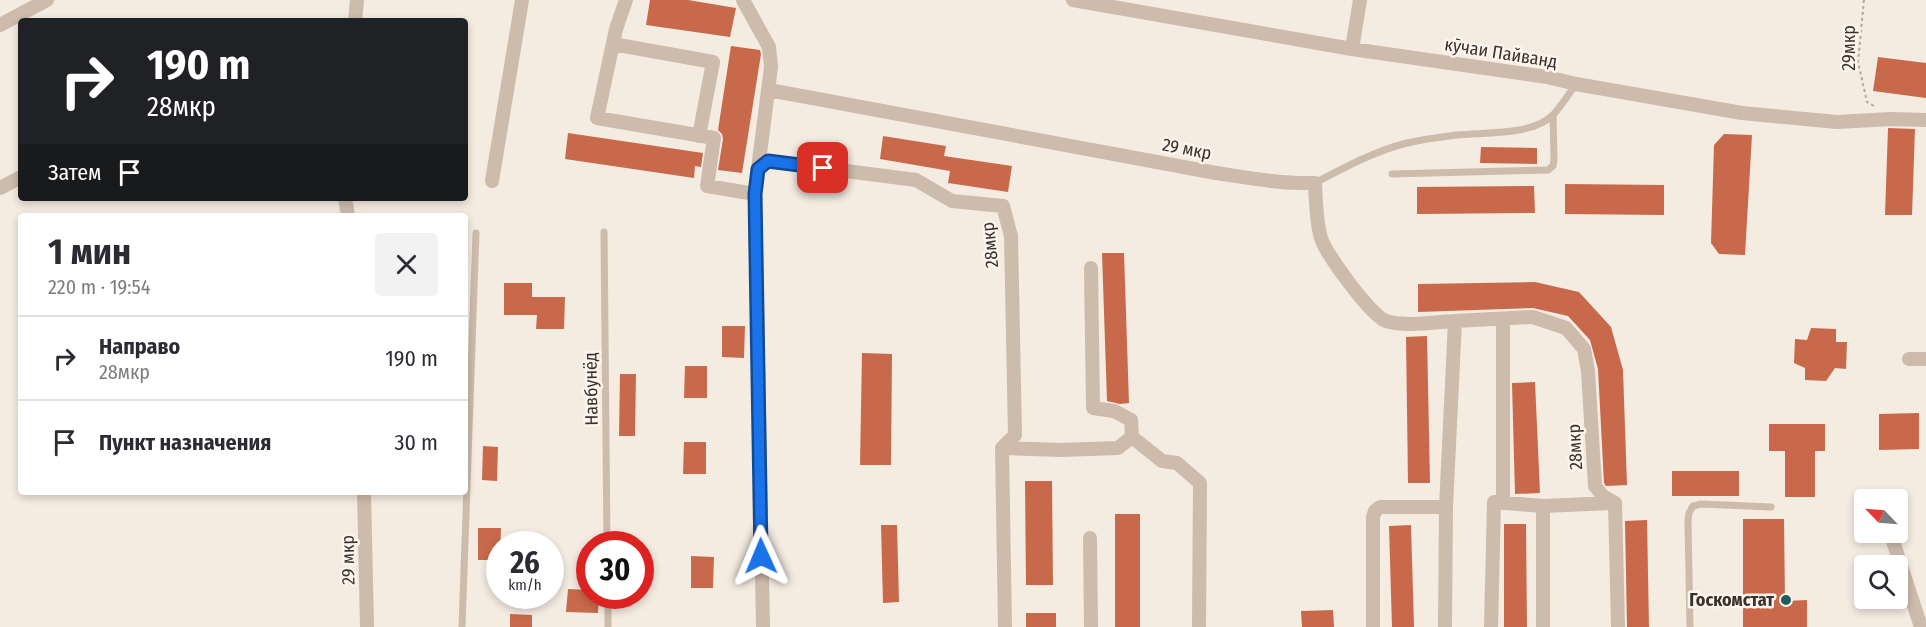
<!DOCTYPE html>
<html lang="ru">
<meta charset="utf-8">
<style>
body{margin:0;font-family:"Fira Sans Condensed",sans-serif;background:#f2f2f3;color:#2b2b33;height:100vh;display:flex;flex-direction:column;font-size:22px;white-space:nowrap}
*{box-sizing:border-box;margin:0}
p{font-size:20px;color:#7c7c81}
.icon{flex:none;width:33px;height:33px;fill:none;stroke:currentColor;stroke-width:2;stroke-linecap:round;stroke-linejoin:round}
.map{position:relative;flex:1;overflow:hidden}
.side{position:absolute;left:18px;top:213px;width:450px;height:282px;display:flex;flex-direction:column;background:#fff;border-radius:6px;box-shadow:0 3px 9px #0003}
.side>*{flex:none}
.hud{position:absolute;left:18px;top:18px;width:450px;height:183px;border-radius:6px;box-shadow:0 3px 9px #0003;background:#202124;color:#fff;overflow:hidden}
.needle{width:39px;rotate:295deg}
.controls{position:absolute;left:1854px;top:489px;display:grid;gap:12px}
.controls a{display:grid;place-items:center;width:54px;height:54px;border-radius:6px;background:#fff;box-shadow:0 3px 9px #0003;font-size:30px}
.speed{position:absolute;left:486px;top:531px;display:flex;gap:12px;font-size:30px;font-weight:700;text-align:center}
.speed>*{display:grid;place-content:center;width:78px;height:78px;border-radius:50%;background:#fff;box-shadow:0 3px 9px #0003;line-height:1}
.speed small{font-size:15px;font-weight:400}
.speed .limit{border:9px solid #d22;background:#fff;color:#111}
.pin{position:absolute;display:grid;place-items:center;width:51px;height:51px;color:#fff;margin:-26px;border-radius:12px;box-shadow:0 3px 9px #0006}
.me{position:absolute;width:66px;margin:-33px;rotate:359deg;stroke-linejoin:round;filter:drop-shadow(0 0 4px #0008)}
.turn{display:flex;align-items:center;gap:21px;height:126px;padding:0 30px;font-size:27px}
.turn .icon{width:78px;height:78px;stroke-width:2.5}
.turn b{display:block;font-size:42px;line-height:51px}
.then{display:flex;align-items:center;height:57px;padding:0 30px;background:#0003;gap:12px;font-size:22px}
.round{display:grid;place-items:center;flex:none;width:63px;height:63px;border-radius:6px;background:#f2f2f3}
.summary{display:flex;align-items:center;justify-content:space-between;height:102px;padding:0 30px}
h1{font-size:36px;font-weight:700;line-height:45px}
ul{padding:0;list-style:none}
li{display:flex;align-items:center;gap:18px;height:84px;padding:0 30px;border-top:2px solid #e1e1e2}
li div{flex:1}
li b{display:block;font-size:22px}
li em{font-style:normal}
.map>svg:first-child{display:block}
</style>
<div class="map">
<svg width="1926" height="627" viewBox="0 0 1926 627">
<rect width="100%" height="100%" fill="#f4ebe1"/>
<path fill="#c8694b" d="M650 0H688L736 8 730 37 646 25Z
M731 46 760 50 761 54 742 173 718 170 723 139 722 134 718 130Z
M1878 57 1926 63V98L1873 91Z
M1888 128 1915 129 1912 215H1885Z
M568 133 703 153 701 167 695 166 694 178 565 159Z
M1724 134 1752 135 1745 255 1719 254 1711 243 1714 145Z
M883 136 946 146 944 156 1012 166 1008 192 948 183 950 171 880 159Z
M1481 147 1537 148V164L1480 163Z
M1565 184 1664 185V215L1565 214Z
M1534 186 1535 213 1417 214V187Z
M1102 253H1124L1129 403 1120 404 1107 401Z
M1535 282 1579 292 1611 327 1623 370 1627 485 1606 486 1604 483 1598 369 1590 340 1568 316 1533 308 1418 312V284Z
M504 283H532V297H565L564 329H536L537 315H504Z
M722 326H745L744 358 722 357Z
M1811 328 1836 329V342H1847L1846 369 1835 368 1826 381 1805 380V368L1794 363 1795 339 1807 340Z
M1427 336 1430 483H1408L1406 337Z
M862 353 892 354 891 465H860Z
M685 366H707V398H684Z
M620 374H636L635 436H619Z
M1535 382 1540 493 1515 494 1512 383Z
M1919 413V449L1879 450V414Z
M1769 424H1825V451H1815V497H1785V451H1769Z
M684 442H706V474H683Z
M483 446 498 447 497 481 482 480Z
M1672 471H1739V496H1672Z
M1025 481H1052L1053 585H1026Z
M1115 514H1140V627H1115Z
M1743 519H1784L1785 601 1807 600V627H1743Z
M1647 520 1649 627H1627L1625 521Z
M1504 524H1526L1527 627H1504Z
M881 525H897L899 602 883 603Z
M1411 525 1414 627H1392L1389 526Z
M478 528H501L500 560H478Z
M691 556 714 557 713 588H691Z
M568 589 590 590V596H599L598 613 566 612Z
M1333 610 1334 627H1302L1301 611Z
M1026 613H1056V627H1026Z
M510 614 532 615V627H510Z"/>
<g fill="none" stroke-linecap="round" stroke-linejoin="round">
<path stroke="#b9a596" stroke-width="2" stroke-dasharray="3 3" stroke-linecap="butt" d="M1864 0 1858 62 1867 102 1874 106"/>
<path stroke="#cdbbac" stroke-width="7" d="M1392 174 1548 170 1553 166 1554 159 1553 115
M1315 183C1345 167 1375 151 1407 143 1424 139 1440 137 1457 135 1486 132 1533 136 1554 114 1562 105 1569 94 1576 84
M604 232 607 544
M608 596V627
M462 627 476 233
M1690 627 1688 520 1689 513 1693 506 1701 504 1771 507"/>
<path stroke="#cdbbac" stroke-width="14" d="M626 0 616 29 597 118 714 138 707 186 755 194
M743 0 769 47 771 67 758 169
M1073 0 1352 49 1547 77 1576 84 1742 113 1837 122 1891 119 1926 120
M355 21 357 0
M0 25 47 0
M613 44 713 62 699 136
M1352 49 1360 0
M769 90 1216 173C1249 178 1282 184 1315 183 1316 202 1316 221 1321 238 1325 253 1372 317 1386 321 1407 327 1434 322 1455 321
M492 181 522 0
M0 188 21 177
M345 198 348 216
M1909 359H1926
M1132 437 1162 461 1177 463 1200 483 1199 627
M364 492 367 627
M1503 503V319
M1543 506 1613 503
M1446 507 1455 321 1533 317 1566 328 1584 349 1588 371 1595 486 1603 496 1615 503 1618 627
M1890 532 1921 627
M1090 538 1091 627
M763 627 755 194 758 169 768 161 916 180 952 201 1003 206 1011 236 1015 435 1002 448
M1005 627 1002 448 1061 450 1118 448 1132 437 1131 420 1114 411 1093 408 1091 268
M1373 627V517L1375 511 1380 507H1446L1445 627
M1491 627 1494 502 1543 506V627"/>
</g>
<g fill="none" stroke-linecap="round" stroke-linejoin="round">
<g stroke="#114b97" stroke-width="15">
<path id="route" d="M761 556 755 194 758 169 768 161 823 168"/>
</g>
<use href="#route" stroke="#1a73e8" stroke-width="10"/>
</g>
<circle fill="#1f5a5e" stroke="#fbf5ee" stroke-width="2" cx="1786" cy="600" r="6"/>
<g text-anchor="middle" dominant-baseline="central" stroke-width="5" stroke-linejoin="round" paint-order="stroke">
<g font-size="18" fill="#3b302b" stroke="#fbf5ee">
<text transform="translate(1849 48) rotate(-90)">29мкр</text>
<text transform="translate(1501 53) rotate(9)">кӯчаи Пайванд</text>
<text transform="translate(1187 149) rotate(11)">29 мкр</text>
<text transform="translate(990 245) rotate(-96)">28мкр</text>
<text transform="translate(591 389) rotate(-91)">Навбунёд</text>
<text transform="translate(1575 447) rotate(-93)">28мкр</text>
<text transform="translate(348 560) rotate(-91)">29 мкр</text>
</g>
<g font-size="18" font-weight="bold" fill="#3b302b" stroke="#fbf5ee" text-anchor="end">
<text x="1774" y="600">Госкомстат</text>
</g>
</g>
</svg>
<div class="controls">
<a><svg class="needle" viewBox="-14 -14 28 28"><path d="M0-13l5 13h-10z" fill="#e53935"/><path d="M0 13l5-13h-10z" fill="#7c7c81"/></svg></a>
<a><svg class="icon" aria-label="search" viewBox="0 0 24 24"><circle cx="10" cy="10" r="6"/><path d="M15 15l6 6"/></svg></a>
</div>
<div class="speed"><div>26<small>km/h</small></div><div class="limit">30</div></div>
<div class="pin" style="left:823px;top:168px;background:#d93025"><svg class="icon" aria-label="arrive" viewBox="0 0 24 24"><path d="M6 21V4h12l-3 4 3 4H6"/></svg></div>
<svg class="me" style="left:761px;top:556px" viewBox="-20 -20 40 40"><path d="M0-17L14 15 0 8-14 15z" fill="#1a73e8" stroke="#fff" stroke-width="4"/></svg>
<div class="hud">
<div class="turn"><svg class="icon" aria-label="right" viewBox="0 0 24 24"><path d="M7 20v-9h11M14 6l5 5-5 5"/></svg><div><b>190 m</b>28мкр</div></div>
<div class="then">Затем<svg class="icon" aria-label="arrive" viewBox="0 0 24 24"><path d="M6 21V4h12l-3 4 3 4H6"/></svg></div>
</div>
<section class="side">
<div class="summary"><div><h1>1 мин</h1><p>220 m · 19:54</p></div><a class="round"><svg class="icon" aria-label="close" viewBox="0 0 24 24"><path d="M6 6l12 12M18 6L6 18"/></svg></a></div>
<ul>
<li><svg class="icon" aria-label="right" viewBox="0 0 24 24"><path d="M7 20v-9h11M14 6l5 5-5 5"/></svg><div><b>Направо</b><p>28мкр</p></div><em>190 m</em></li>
<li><svg class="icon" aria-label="arrive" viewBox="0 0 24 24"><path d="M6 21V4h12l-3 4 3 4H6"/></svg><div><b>Пункт назначения</b></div><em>30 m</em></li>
</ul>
</section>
</div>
